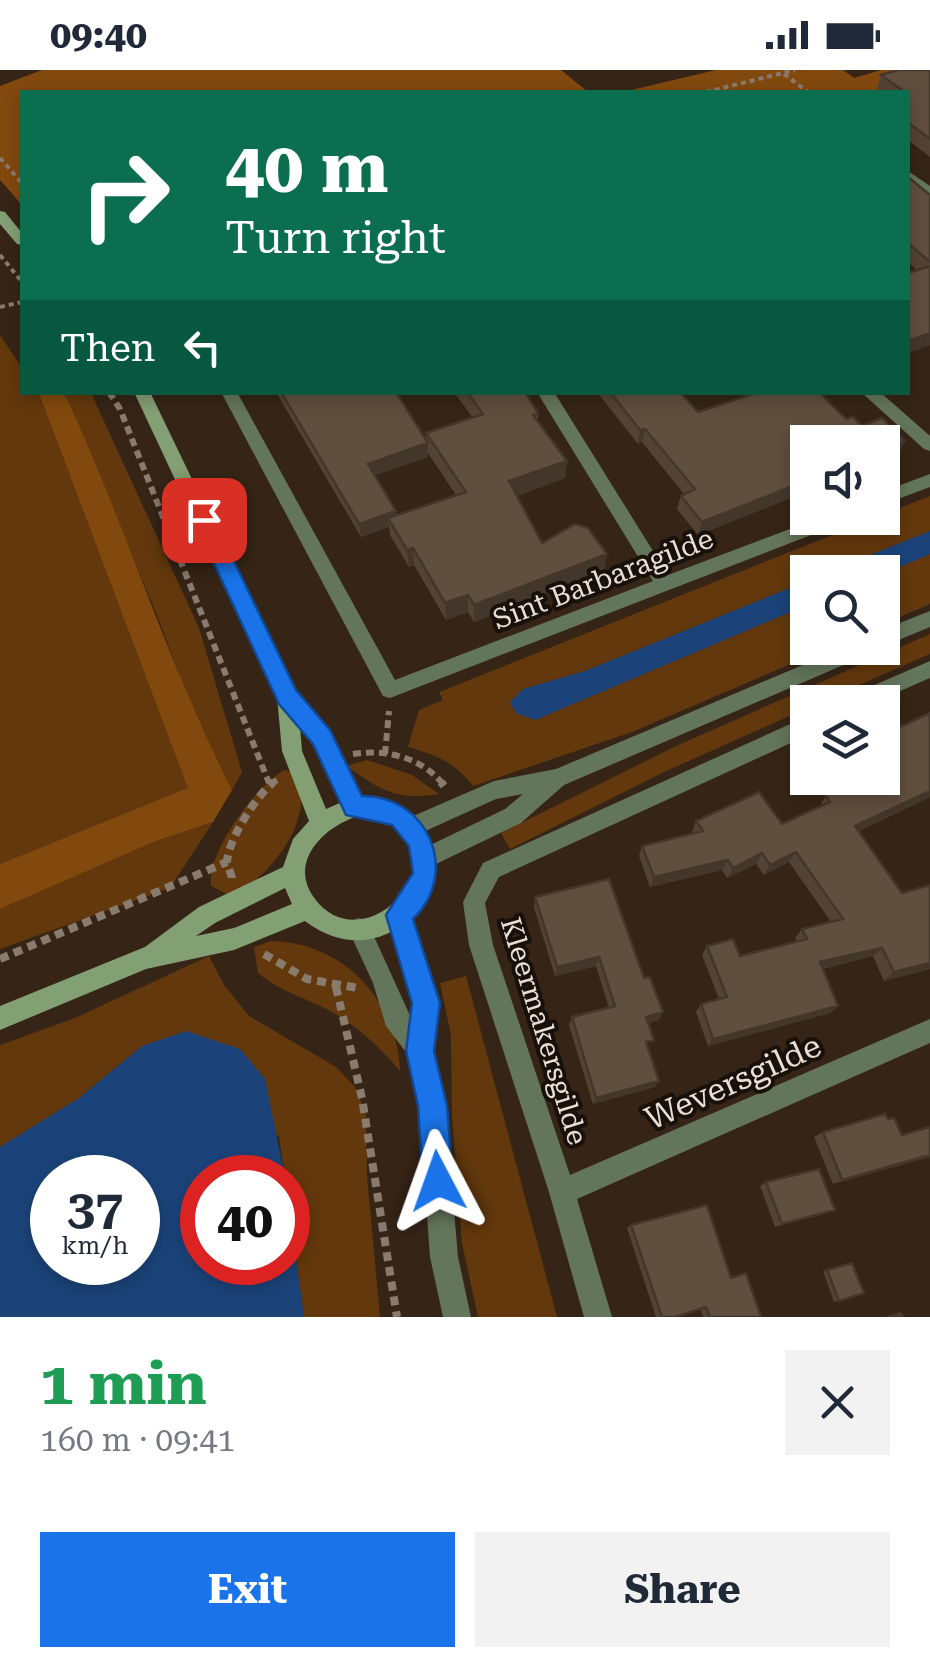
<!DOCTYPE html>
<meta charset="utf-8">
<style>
body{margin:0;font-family:"Roboto Serif",serif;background:#f2f2f3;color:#1f2937;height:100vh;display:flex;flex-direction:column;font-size:38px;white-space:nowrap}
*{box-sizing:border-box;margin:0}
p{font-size:32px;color:#747a83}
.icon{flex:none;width:55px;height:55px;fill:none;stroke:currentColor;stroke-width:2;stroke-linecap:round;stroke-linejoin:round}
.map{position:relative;height:1247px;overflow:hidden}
.sheet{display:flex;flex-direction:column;background:#fff;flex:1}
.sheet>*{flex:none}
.guide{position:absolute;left:20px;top:20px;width:890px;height:305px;border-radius:0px;box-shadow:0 5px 15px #0003;background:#0b6e4f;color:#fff;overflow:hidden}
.controls{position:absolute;left:790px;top:355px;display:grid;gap:20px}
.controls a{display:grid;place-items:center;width:110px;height:110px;border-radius:0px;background:#fff;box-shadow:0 5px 15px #0003;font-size:50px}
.speed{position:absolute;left:30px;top:1085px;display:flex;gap:20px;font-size:50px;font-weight:700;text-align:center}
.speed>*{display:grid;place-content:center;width:130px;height:130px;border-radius:50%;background:#fff;box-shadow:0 5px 15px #0003;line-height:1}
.speed small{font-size:25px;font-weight:400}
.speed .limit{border:15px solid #d22;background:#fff;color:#111}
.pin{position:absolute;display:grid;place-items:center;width:85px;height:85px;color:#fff;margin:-42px;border-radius:20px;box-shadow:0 5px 15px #0006}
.me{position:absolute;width:110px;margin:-55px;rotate:356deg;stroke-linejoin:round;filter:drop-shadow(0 0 8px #0008)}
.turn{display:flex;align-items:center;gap:35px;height:210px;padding:0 40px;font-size:45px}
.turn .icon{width:130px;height:130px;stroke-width:2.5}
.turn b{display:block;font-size:70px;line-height:85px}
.then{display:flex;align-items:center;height:95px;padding:0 40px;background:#0003;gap:20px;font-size:38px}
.round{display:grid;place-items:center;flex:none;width:105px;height:105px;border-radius:0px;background:#f2f2f3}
.head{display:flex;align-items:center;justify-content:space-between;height:170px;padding:0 40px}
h1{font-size:60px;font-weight:700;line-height:75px;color:#1e9e55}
.button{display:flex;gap:20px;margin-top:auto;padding:20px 40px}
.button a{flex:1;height:115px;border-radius:0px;background:#1a73e8;color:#fff;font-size:40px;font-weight:700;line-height:115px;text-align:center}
.button a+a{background:#f2f2f3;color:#1f2937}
.status{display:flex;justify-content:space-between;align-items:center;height:70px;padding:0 50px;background:#fff;direction:ltr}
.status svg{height:28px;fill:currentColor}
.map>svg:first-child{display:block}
</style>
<div class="status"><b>09:40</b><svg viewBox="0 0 49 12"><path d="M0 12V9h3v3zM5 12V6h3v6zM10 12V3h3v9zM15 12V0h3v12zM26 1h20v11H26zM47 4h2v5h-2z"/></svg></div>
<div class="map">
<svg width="930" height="1247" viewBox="0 0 930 1247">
<rect width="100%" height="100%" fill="#362517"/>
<path fill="#63380d" d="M0 265 22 298V322L39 323 44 329 189 718 0 794Z
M63 323H91L199 558 242 702 232 720 196 650 157 545Z
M930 426V461L828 502H808L807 511 585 601 523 619 535 650 807 535 808 578H828L632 662 473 716C455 692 436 685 408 677L419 640 443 630 439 622Z
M930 484V534L883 554V504Z
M930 564V584L820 632H808L807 638 662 703 510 779 501 763 676 676Z
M367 690 412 705 439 724C396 731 381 720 346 696Z
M284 700 300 703C311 755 275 800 233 827L211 816C207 782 255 717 284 700Z
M213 752 170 818 0 879V839L156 771Z
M271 871C343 872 397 930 400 1001 378 975 351 950 320 936 297 925 279 920 258 903L254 877Z
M209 886 224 915 249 946 336 997 355 1017 366 1043 367 1106 380 1247H304L279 1066 142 976 79 1028 0 1077V975L75 948Z
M466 906 557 1247H478L462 1173 452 1048 451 965 440 913Z"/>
<path fill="#82490e" d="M42 0H561L588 22H22V135L0 110V16Z
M716 0H843L854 8 881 0H930L887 22H623Z
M39 323H63L68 331C127 459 168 595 232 720L213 752 156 771 0 839V794L188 718Z"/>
<path fill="#1b4379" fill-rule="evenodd" d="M930 461V484L883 504 828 502Z
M807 511V535L535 650 516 643 510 632 523 619 585 601Z
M186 961 240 979 265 1009 285 1107 202 1108V1192H288V1131L304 1247H0V1077L79 1028 142 976ZM52 1108H138V1192H52Z"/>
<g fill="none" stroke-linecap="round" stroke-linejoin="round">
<path stroke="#8a7b6f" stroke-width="4" stroke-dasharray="5 4" stroke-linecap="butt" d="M784 4 808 22
M706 22 795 0
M0 88 22 113
M0 185 22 212
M0 237 22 232"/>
<path stroke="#8a7b6f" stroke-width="6" stroke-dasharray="8 5" stroke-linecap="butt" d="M109 322 120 339 269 713
M353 684C386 679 421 687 443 714
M385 684 389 641
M270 714 279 709"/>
<path stroke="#8a7b6f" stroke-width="8" stroke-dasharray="9 6" stroke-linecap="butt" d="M441 712 444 716
M232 808C232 807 227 793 227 792 228 770 257 724 274 712
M264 884 307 909 358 918
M0 889 227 792
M336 917 362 1028 397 1247"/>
<path fill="#63755a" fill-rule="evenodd" d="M908 101 930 116V127L908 111Z
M221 322H237L395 610 653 511 537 322H554L668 505 819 448H845L842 453 390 628 383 626Z
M861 322H880L930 366V381L924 379Z
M930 404V417L882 435V422Z
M930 591V608L875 632H846L849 626Z
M808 646V665L499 807 485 833 493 875 570 1105 930 949V973L577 1129 612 1247H584L549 1122 469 875 463 832 483 793Z"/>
<path fill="#63755a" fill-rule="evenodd" d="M930 541V557L882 577V560Z
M843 578H872L869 584 564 715 521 753 434 795 426 798 418 795 415 788 418 781 505 739 523 724 496 729 412 767 404 764 401 757 404 750 494 711 556 699Z
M399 834 407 837 410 845 438 933 432 981 445 1036 458 1187 471 1247H443L430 1187 419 1036 409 986 386 956 373 913 348 859 351 851 359 848 367 851 412 950 414 933 388 845 391 837Z"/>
<path fill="#839f74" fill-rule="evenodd" d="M0 141 5 142 22 163V175L17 174 0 154Z
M134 322H150L294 621 329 662 362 728C510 752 405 928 305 851L234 880 146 899 0 960V936L145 877 199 837 283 797 293 769 309 751 282 681 277 627ZM300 657 315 674 342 732 326 739 302 681ZM355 747C365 748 377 748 386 753 463 789 364 894 315 829 288 794 321 759 355 747ZM285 818 292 834 234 858 196 866 215 853Z"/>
</g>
<path fill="#534335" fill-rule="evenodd" d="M930 0V87L908 70V22H882L877 19 881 5Z
M908 107 930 125V275L908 283V203L917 200 908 192Z
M276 322H396L426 371V363L473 348 456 325V322H525L538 343V351L567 391 565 408 517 426 542 473 607 484 604 501 474 552 468 542 446 550 414 495 409 497 390 465 389 457 361 467ZM428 383 456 425 396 445V441L375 405 428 387Z
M597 322H680L698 342 846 349 905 371 898 385 882 391V372H808V421L698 465 677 439 681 426 684 424 642 372 638 374Z
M930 643V727L859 761 930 899 884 911 873 886 822 899 838 936 830 943 708 976 696 942 701 934 719 929 702 885 707 876 740 886 797 871 795 868 802 859 831 852 789 792 764 805 756 794 727 808 722 800 650 817 639 786 642 776 693 764 692 762 696 751 782 754 819 737 827 724 815 708H882Z
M609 809 659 950 648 953V977L655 1017 593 1034 569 955 572 947 609 938 596 896 555 906 534 837 535 827Z
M888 1049 902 1065 930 1057V1087L833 1114 814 1067 823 1062Z
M766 1112 827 1143 775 1157 760 1116Z
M631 1155 731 1208 761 1247H703L700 1239 675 1247H656L627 1158Z
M852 1193 864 1223 834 1232 823 1201Z"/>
<path fill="#43372b" d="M930 263V275L908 283V277L911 270Z
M645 359 642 372 638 374 640 360Z
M905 371 898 385 882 391V380Z
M428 373V387L369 407 368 394Z
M567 391 565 408 509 429V411Z
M808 410V421L698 465 702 452Z
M396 441 397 454 388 448 389 457 361 467 359 454Z
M413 478 414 495 409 497 407 480Z
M607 484 604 501 474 552V535Z
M468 525V542L446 550 445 533Z
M930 721V727L847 766 855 756Z
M796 782 789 792 764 805 770 795Z
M762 783 756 794 727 808 733 798Z
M728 790 722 800 650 817 654 807Z
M882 878 873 886 812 901 820 892Z
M599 887 596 896 555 906 557 897Z
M930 893V899L884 911 894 902Z
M838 936 830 943 708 976 713 969Z
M663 942 659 950 642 955 646 947Z
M659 1011 655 1017 593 1034 596 1028Z
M930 1085V1087L833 1114 842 1110Z"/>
<path fill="#604e3e" stroke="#43372b" stroke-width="2.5" d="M898 0H930V69L910 54 908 57V22H892L902 20 881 5Z
M908 107 930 125V192L908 173Z
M930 196V263L911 270 908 267V203Z
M281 322H396L428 373 368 394 396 441 359 454Z
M467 322H525L538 343 533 345 567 391 509 411 542 473 575 454 588 458 607 484 474 535 468 525 445 533 413 478 407 480 388 448 466 422 426 363 483 344Z
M610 322H680L698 342 759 322H819L846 349 853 347 862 356 882 348 905 371 882 380V372H808V410L702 452 681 426 695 419 645 359 640 360Z
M930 643V721L855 756 902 823 930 815V893L894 902 882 878 820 892 838 936 713 969 701 934 727 927 707 876 733 869 740 886 807 869 802 859 843 849 796 782 770 795 762 783 733 798 728 790 654 807 642 776 703 761 696 751 759 722 782 754 830 732 826 725 839 719 830 708H882V665Z
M609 809 644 908 650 907 663 942 646 947 654 970 646 972 659 1011 596 1028 572 947 615 936 599 887 557 897 535 827Z
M885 1044 888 1049 894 1048 902 1065 930 1057V1085L842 1110 823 1062Z
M819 1099 835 1140 782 1154 766 1112Z
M707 1135 731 1208 746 1203 761 1247H710L706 1237 675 1247H662L631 1155Z
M852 1193 864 1223 839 1231 827 1200Z
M901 1243 903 1247H887Z"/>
<path fill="#1a73e8" stroke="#114b97" stroke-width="2.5" d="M204 442 214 450 296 620 330 660 362 726C428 725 461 803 413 849L440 933 434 981 447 1036 453 1111 449 1122 438 1126 428 1122 423 1111 418 1036 406 981 412 933 386 845 413 803 409 776 392 755 346 745 313 674 279 634 194 450Z"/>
<g text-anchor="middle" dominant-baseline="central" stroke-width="8" stroke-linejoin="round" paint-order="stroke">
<g font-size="28" fill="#eaded5" stroke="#18100a">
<text transform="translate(603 509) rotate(-21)">Sint Barbaragilde</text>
<text transform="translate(544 961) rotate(73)">Kleermakersgilde</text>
</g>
<g font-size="32" fill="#eaded5" stroke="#18100a">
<text transform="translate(733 1012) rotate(-24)">Weversgilde</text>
</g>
</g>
</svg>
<div class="controls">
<a><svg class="icon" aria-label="sound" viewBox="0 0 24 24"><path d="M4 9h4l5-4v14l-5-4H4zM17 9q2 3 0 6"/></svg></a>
<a><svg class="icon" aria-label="search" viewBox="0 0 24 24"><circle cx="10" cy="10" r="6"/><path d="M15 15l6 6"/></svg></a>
<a><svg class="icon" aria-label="layers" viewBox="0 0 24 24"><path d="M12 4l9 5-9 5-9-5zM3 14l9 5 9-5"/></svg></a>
</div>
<div class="speed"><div>37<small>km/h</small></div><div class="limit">40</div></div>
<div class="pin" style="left:204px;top:450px;background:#d93025"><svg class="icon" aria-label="arrive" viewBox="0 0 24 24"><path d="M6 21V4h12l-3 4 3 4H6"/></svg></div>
<svg class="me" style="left:438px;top:1111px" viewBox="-20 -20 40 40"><path d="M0-17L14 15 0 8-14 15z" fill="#1a73e8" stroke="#fff" stroke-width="4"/></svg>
<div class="guide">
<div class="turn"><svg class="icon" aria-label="right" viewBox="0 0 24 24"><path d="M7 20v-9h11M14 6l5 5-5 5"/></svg><div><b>40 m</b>Turn right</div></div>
<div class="then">Then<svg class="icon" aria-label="left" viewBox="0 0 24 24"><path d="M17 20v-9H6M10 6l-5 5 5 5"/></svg></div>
</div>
</div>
<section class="sheet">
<div class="head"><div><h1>1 min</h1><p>160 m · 09:41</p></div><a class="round"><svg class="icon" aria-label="close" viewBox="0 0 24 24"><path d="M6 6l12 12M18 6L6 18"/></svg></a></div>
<div class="button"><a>Exit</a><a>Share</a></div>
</section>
